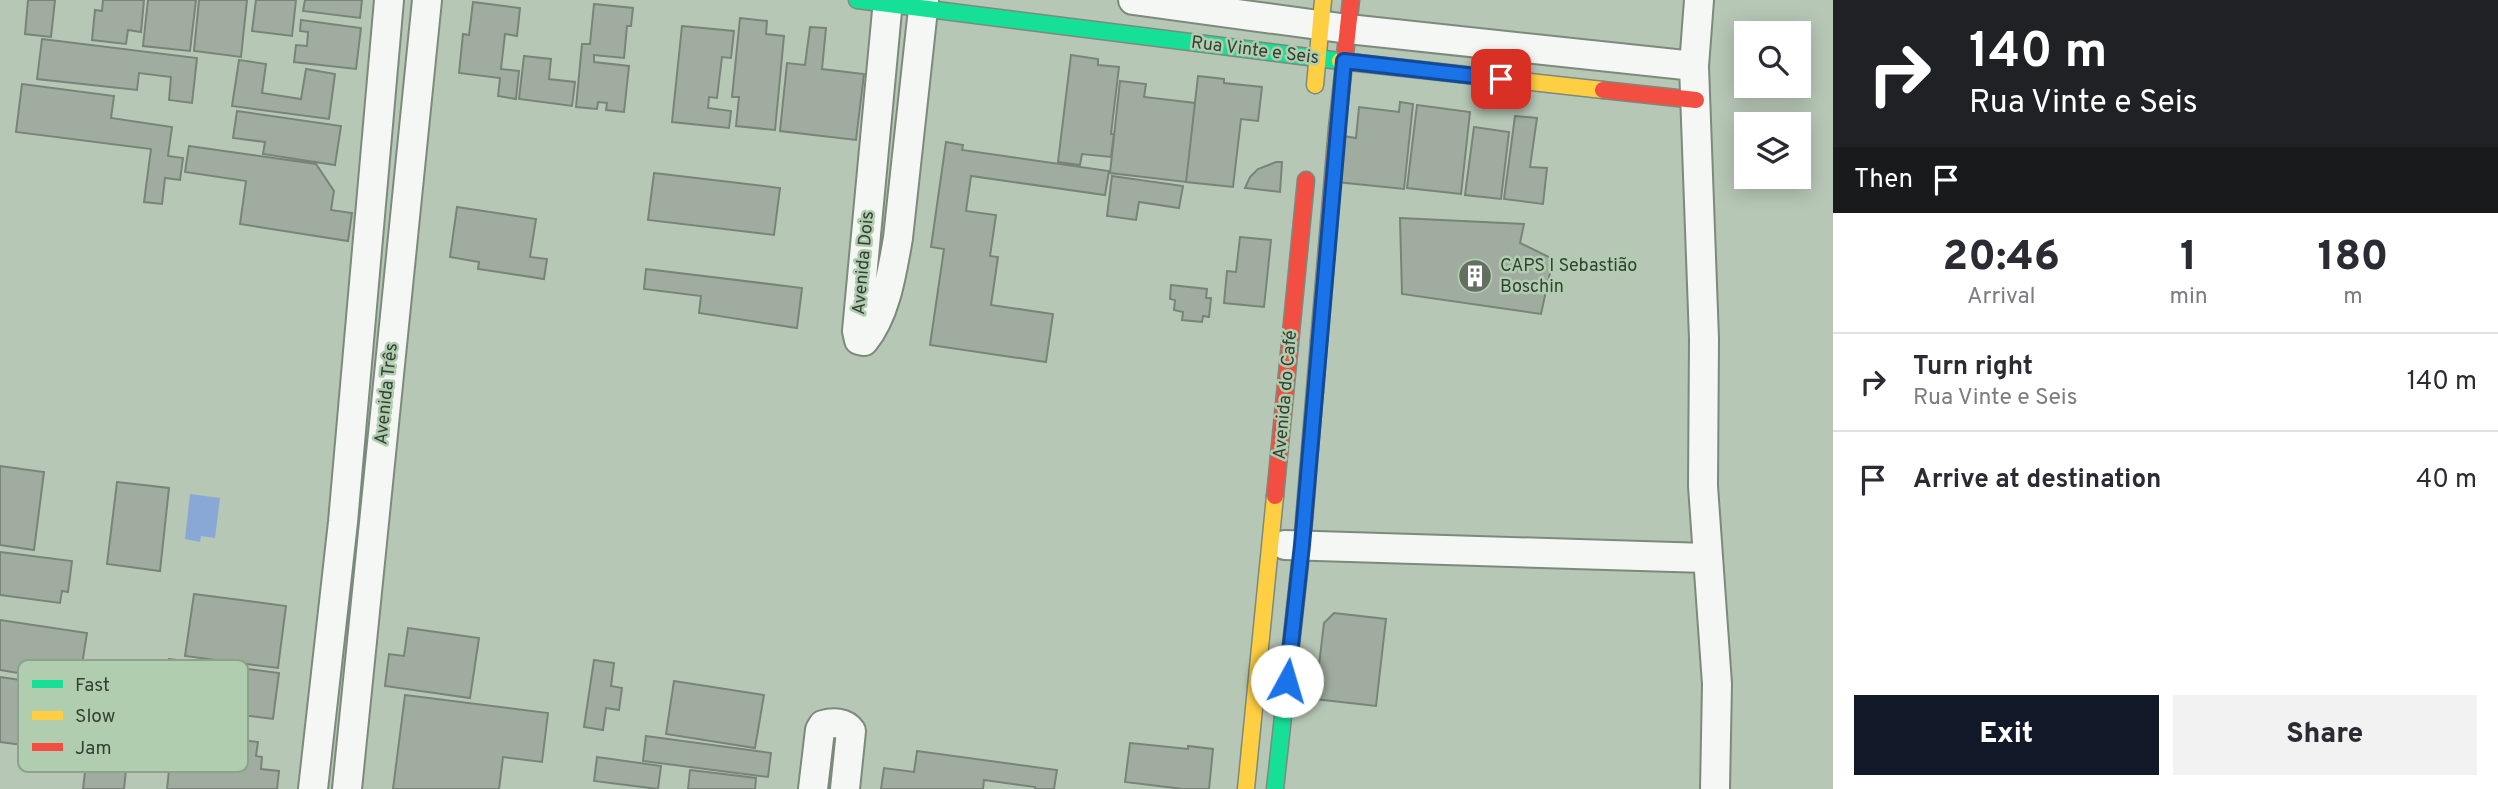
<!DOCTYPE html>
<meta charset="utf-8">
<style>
body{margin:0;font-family:Overpass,sans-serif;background:#f2f2f3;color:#2b2b33;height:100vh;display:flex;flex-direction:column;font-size:26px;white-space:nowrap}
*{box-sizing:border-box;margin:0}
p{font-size:23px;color:#7c7c81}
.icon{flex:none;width:38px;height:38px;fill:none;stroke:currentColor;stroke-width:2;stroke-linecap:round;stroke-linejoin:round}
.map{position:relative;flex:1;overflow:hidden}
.drawer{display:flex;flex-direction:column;background:#fff;width:665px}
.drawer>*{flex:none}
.banner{background:#202124;color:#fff;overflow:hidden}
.controls{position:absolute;left:1734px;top:21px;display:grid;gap:14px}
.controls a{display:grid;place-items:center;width:77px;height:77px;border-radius:0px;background:#fff;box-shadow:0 4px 18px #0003;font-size:35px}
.pin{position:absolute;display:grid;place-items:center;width:60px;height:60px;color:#fff;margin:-30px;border-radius:14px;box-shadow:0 4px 10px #0006}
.me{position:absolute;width:77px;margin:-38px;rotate:6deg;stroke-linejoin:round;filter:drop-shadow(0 0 5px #0008)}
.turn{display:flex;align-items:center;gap:24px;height:147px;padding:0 21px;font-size:32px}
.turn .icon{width:91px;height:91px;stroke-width:2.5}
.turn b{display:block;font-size:49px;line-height:60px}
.then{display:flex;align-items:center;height:66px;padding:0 21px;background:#0003;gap:14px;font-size:26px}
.eta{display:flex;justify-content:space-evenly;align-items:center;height:119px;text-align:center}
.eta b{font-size:42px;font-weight:800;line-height:49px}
.button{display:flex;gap:14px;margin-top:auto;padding:14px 21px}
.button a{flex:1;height:80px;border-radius:0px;background:#111827;color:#fff;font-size:28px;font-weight:800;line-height:80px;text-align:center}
.button a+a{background:#f2f2f3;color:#2b2b33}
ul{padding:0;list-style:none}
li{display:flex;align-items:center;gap:21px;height:98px;padding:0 21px;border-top:2px solid #e1e1e2}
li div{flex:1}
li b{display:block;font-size:26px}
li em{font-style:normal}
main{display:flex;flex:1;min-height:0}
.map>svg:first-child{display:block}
</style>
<main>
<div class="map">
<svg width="1833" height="789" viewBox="0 0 1833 789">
<rect width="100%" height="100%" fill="#b7c7b6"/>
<path fill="#8aa8d6" d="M190 494 220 498 215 538 201 536 200 542 185 539Z"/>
<path fill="#a0ac9f" stroke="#788478" stroke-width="2" d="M28 0H55L51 37 25 34Z
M103 0H144L141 32 128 30 126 44 92 40 95 10 102 11Z
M148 0H196L190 51 143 46Z
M199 0H247L241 57 194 51Z
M256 0H296L292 36 252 31Z
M305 0H362L360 18 303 11Z
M473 2 520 8 517 36 505 34 501 69 519 71 516 99 498 96 500 78 459 73 463 34 469 35Z
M594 4 633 8 631 26H627L624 58 594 55V62L629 66 624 112 606 110 607 103 598 102 597 109 576 107 582 44H590Z
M740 18 767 21 766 34 784 36 775 130 736 126 739 97H732Z
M301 20 361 28 356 69 294 62 296 45 307 46 308 32 300 31Z
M682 26 734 31 731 58 722 57 717 98 709 97 708 108 731 111 729 128 672 122Z
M810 27 826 28 822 69 864 74 856 140 780 131 787 63 805 65Z
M42 39 197 58 192 103 169 100 171 77 139 73 137 90 37 79Z
M1071 55 1098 59V65L1119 67 1111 134H1114L1111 157 1082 154 1080 165 1058 162Z
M524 56 551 59 549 79 575 82 572 106 519 99Z
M239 60 266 64 262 93 301 99 306 69 335 74 329 119 232 106Z
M1198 76 1224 79V83L1262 87 1258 121 1241 119 1233 187 1186 182Z
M1120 81 1146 84 1144 97 1195 103 1186 182 1110 173Z
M22 84 114 96 111 118 172 127 168 156 183 158 180 180 165 178 162 204 144 202 151 149 16 132Z
M1400 102 1413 104 1404 189 1337 182 1343 136 1356 138 1359 107 1399 112Z
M1417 105 1470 112 1461 194 1407 188Z
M237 111 341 126 335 165 263 154 265 142 233 138Z
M1515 116 1537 118 1530 167 1547 168 1543 204 1504 199Z
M1474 127 1509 132 1501 199 1465 195Z
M946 142 963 145 962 150 1109 171 1105 195 971 176 966 211 996 215 990 256 998 257 991 305 1053 314 1046 362 930 345 944 249 931 247Z
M189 146 316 164 334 191 331 210 352 213 348 241 240 224 246 181 185 172Z
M1276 162H1282L1280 192 1245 188 1250 177 1258 169Z
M654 173 780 188 774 235 648 220Z
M1112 176 1183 186 1179 208 1139 202 1136 220 1107 216Z
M457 207 536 219 530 257 547 259 544 279 478 269 479 262 450 257Z
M1400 218 1524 224 1520 243 1553 259 1541 314 1402 294Z
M1240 237 1271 240 1264 307 1224 303 1227 271 1236 272Z
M646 269 802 288 797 328 699 313 701 296 644 289Z
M1171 285 1207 289 1206 298H1211L1209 317 1203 316 1202 322 1182 320 1183 312 1174 310 1175 300 1170 299Z
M0 466 44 472 34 550 0 545Z
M117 482 169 488 160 571 107 564Z
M0 552 72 561 68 592 62 591 60 603 0 595Z
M194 594 286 606 278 668 185 656Z
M1334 613 1386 619 1376 706 1315 699 1324 623Z
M0 620 87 633 79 683 0 670Z
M408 628 479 638 470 698 385 686 389 654 404 656Z
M169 659 279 673 273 719 123 700 126 676 166 681Z
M594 660 614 663 611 686 622 688 619 710 606 708 603 730 584 727Z
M0 677 62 686 57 726 70 728 67 751 0 742Z
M674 681 764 695 755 748 666 734Z
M405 695 548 713 542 762 503 757 499 789H393Z
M93 703 120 706 112 768 126 770 124 789H83Z
M173 732 258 742 256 756 262 757 261 769 279 771 277 789H167Z
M646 736 771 753 768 777 643 761Z
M1130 743 1188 749V746L1213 749 1209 789H1183L1125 782Z
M917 751 1057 770 1054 789H1035V787L984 780 983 789H881L884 768 914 772Z
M597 757 661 766 658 789 594 781Z
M690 770 756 778 755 789H688Z"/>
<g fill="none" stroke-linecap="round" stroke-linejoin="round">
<g stroke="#7d897c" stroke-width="32">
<path id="street" d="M888 0 857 331 859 340 864 341C886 314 892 272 898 238L924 0
M1133 0 1348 29 1694 66
M1699 0 1694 66 1704 339 1703 486 1717 684 1715 789
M1285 545 1706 558
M313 789 343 522 389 0
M347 789 427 0
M813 789 820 730 823 725C833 722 845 722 851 731L845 789"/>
</g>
<g stroke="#7d897c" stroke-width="19">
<path id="fast" d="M857 0 1340 61
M1275 789 1302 545 1319 341"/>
</g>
<g stroke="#7d897c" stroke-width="19">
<path id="slow" d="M1340 61 1603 90
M1315 85 1323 0
M1246 789 1275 496"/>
</g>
<g stroke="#7d897c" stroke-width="19">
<path id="jam" d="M1603 90 1696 100
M1319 341 1337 128 1351 0
M1275 496 1306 180"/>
</g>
<use href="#street" stroke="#f4f7f4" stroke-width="28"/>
<use href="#fast" stroke="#16e098" stroke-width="16"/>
<use href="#slow" stroke="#ffcf43" stroke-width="16"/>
<use href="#jam" stroke="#f24e42" stroke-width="16"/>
</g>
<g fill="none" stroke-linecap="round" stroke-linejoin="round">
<g stroke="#114b97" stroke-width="18">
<path id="route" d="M1287 681 1302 545 1344 61 1501 79"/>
</g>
<use href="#route" stroke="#1a73e8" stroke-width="12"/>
</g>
<defs>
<g id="building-disc" transform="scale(1.75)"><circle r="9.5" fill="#626f61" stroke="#b1cdb0"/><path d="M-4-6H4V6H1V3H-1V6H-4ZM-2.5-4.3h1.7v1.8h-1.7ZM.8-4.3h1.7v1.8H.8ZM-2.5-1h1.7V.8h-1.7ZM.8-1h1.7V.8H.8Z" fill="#fff"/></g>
</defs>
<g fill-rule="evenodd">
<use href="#building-disc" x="1475" y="276"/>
</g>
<g text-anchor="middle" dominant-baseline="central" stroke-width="5" stroke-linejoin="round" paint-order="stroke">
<g font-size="18" fill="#344033" stroke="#b1cdb0">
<text transform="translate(1255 51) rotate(7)">Rua Vinte e Seis</text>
<text transform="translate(864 263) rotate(-85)">Avenida Dois</text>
<text transform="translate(387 394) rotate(-84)">Avenida Três</text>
<text transform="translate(1286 395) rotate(-85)">Avenida do Café</text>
</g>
<g font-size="18" fill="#344033" stroke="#b1cdb0" text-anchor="start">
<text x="1500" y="266">CAPS I Sebastião<tspan x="1500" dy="21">Boschin</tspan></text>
</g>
</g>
<rect x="18" y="660" width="230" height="112" rx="10" fill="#b1cdb0" stroke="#8ca38a" stroke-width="2"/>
<rect x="32" y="680" width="31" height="8" fill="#16e098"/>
<rect x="32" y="711" width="31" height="9" fill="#ffcf43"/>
<rect x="32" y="743" width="31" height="8" fill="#f24e42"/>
<g font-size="19" fill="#344033">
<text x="75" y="691">Fast</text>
<text x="75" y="722">Slow</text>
<text x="75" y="754">Jam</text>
</g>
</svg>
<div class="controls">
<a><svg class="icon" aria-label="search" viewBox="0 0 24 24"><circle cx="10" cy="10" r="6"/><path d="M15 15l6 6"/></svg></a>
<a><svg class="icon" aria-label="layers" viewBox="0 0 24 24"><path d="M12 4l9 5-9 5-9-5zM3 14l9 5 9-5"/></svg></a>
</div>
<div class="pin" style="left:1501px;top:79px;background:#d93025"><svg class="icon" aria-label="arrive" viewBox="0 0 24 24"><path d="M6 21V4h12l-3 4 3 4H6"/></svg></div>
<svg class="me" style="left:1287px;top:681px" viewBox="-20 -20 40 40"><circle r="19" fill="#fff"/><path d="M0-13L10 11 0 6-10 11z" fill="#1a73e8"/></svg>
</div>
<section class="drawer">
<div class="banner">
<div class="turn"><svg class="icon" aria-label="right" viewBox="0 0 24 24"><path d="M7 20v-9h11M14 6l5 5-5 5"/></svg><div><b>140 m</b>Rua Vinte e Seis</div></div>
<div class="then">Then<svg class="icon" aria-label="arrive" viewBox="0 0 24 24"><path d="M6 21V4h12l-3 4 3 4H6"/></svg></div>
</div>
<div class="eta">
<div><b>20:46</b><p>Arrival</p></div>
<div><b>1</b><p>min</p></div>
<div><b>180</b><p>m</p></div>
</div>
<ul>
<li><svg class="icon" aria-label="right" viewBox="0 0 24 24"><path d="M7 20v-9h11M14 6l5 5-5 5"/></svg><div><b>Turn right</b><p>Rua Vinte e Seis</p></div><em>140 m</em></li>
<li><svg class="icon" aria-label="arrive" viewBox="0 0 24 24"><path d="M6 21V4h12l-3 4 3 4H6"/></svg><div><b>Arrive at destination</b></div><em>40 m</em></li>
</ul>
<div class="button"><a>Exit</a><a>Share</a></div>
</section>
</main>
